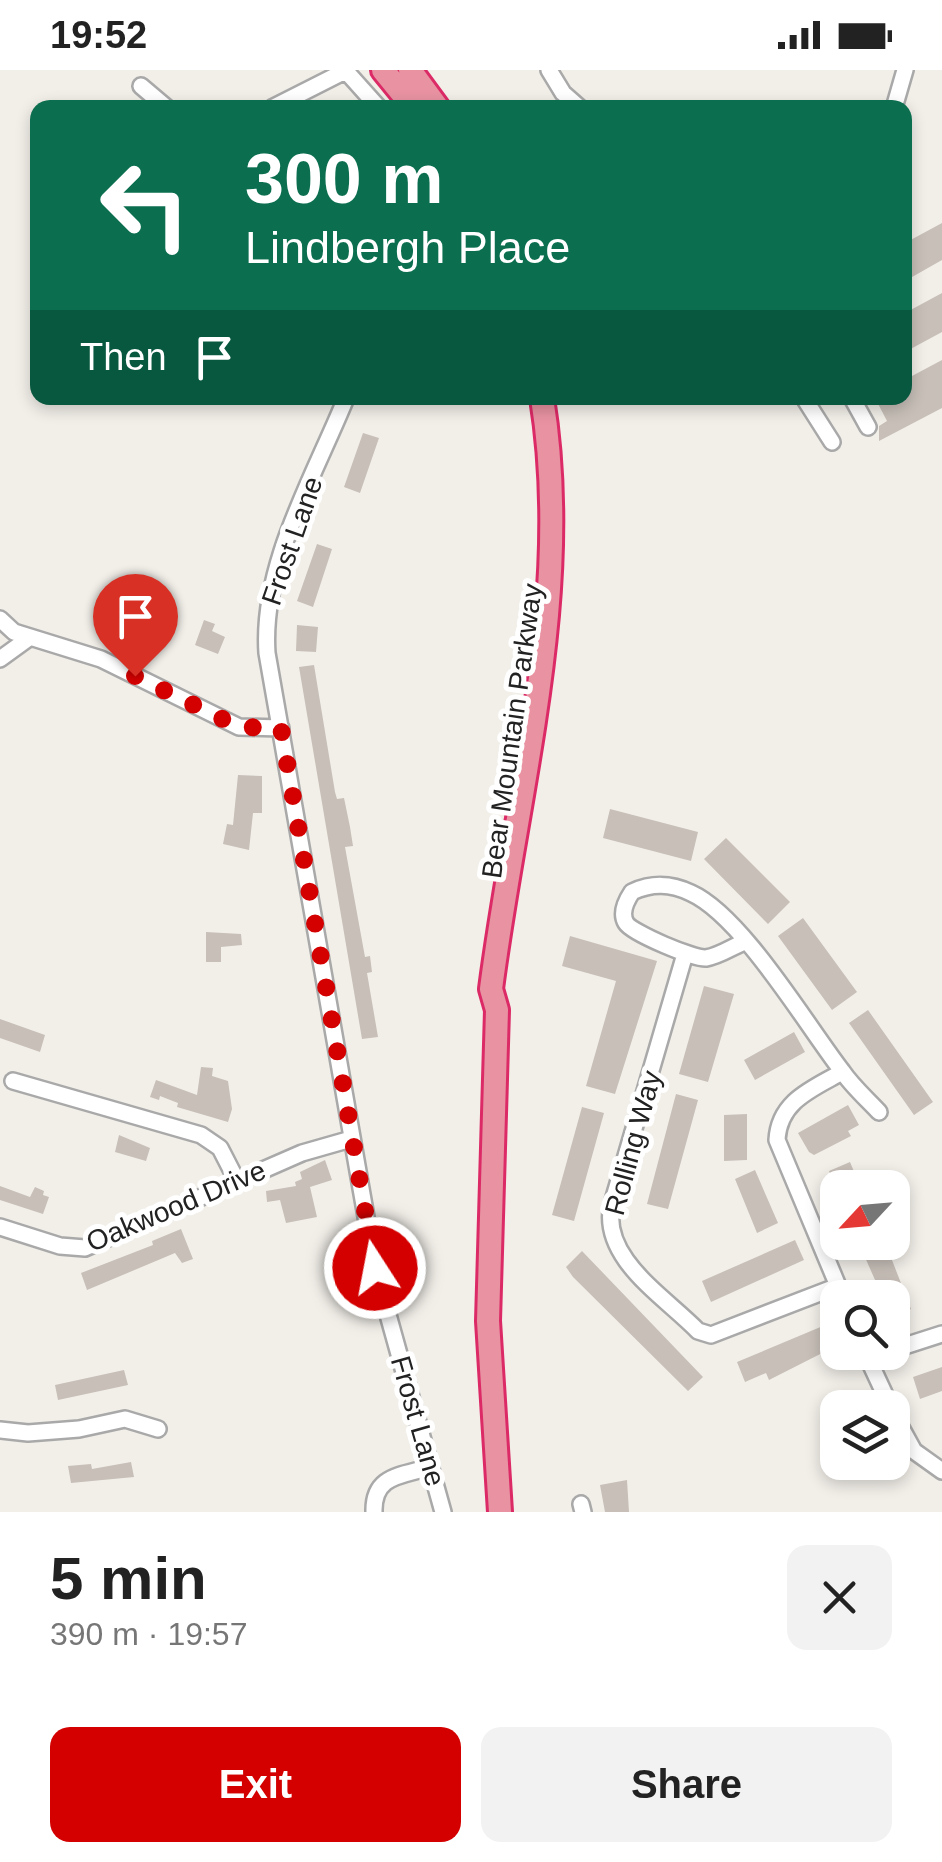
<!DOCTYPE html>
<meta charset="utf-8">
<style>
body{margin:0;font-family:Helvetica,sans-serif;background:#f2f2f2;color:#222;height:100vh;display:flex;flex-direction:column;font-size:38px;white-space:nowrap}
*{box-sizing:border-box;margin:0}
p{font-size:32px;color:#767676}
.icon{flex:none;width:55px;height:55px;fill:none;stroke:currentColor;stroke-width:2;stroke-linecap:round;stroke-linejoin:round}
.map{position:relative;height:1442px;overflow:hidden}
.drawer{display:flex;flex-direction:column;background:#fff;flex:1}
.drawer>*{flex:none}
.guide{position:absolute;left:30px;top:30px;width:882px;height:305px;border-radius:20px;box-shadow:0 5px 15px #0003;background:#0b6e4f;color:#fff;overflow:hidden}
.needle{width:65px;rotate:244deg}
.tools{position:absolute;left:820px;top:1100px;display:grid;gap:20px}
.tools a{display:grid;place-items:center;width:90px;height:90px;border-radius:20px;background:#fff;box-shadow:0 5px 15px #0003;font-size:50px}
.pin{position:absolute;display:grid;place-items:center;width:85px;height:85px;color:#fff;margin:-102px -42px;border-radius:50% 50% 50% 0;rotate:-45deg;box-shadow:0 0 10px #0007}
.pin .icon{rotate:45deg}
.me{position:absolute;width:110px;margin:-55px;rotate:349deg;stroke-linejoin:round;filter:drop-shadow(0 0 8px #0008)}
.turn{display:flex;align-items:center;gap:35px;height:210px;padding:0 50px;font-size:45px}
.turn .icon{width:130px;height:130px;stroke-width:2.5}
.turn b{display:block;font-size:70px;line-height:85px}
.then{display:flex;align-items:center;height:95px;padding:0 50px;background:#0003;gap:20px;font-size:38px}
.round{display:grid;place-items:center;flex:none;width:105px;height:105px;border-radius:20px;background:#f2f2f2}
.head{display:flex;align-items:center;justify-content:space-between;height:170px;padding:0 50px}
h1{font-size:60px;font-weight:600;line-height:75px}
.primary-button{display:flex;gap:20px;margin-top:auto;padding:20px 50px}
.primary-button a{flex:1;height:115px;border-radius:20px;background:#d40000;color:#fff;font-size:40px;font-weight:600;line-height:115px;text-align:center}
.primary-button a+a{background:#f2f2f2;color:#222}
.status{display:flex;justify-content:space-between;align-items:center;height:70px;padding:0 50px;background:#fff;direction:ltr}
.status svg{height:28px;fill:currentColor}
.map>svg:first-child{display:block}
</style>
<div class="status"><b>19:52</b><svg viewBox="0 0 49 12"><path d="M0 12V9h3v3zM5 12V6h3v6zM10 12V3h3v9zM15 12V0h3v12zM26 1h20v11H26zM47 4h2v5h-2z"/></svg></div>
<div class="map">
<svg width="942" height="1442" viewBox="0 0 942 1442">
<rect width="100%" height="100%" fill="#f2efe9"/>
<path fill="#c7bfb8" d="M942 153V190L905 211V173Z
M942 223V262L905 282V243Z
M942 290V338L879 371V356L887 351 875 328H905V294L912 306Z
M363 363 379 368 360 423 344 417Z
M317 474 332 479 313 537 297 531Z
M204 550 215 554 212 561 225 567 218 584 195 575Z
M297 555 318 557 316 582 296 581Z
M314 595 335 722 337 729 344 728 350 757 353 776 345 777 365 887 370 886 372 902 367 903 378 967 362 969 299 597Z
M238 705 262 706V743H253L249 780 223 774 227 754 233 755Z
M610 739 698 762 691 791 603 768Z
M726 768 790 832 768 854 704 789Z
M803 848 857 922 832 940 778 866Z
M206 862 241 864 242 875 221 877V892H206Z
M570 866 657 891 615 1024 586 1016 616 911 562 896Z
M704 916 734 924 708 1012 679 1004Z
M868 940 933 1032 914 1045 849 953Z
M0 949 45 965 40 982 0 968Z
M794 962 805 982 755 1010 744 990Z
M201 997 213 998 212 1006 228 1011 232 1039 228 1052 177 1037 178 1033 160 1026 159 1030 150 1027 156 1010 197 1025Z
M676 1024 698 1030 668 1139 647 1134Z
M848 1035 859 1055 848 1061 851 1066 814 1085 809 1082 798 1063Z
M582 1037 604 1043 574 1151 552 1145Z
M747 1044V1090L724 1091V1045Z
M119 1065 150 1078 146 1091 115 1082Z
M325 1090 332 1110 310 1117 317 1147 286 1153 280 1130 267 1132 266 1121 296 1116 295 1112 302 1109 300 1102Z
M850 1092 861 1118H836L829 1101Z
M755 1100 778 1153 757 1163 735 1109Z
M0 1116 30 1127 35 1117 44 1121 43 1125 49 1127 43 1144 0 1130Z
M181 1159 193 1189 182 1193 175 1183 87 1220 81 1203 153 1175 152 1171Z
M795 1170 804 1190 711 1232 702 1211Z
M869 1172H885L911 1239 892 1248V1228H883L860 1176Z
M582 1181 703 1307 688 1321 573 1207 566 1197Z
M830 1253 838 1275 769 1310 766 1303 745 1312 737 1292Z
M942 1297V1321L920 1329 913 1307Z
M124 1300 128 1315 58 1330 55 1315Z
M131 1392 134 1407 71 1413 68 1396 91 1394 92 1399Z
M627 1410 629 1442H605L600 1415Z"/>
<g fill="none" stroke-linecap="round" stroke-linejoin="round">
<g stroke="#a9a9a9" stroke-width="20">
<path id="minor" d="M345 0 379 38
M549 0 563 23 580 38
M141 16 167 38
M272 38 347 0
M894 38 905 0
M346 328C314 407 261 495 267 583L375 1198 443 1442
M804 328 832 372
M852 328 868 357
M0 549 14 562 101 589 239 657 281 658
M0 589 29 568
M744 872C732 877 719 886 706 888 694 889 632 863 626 853 620 843 626 831 632 822 652 813 670 813 691 823 742 846 807 956 842 1001 852 1016 867 1029 879 1042
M685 884 612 1134C600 1188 664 1226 698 1261L711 1265 838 1216
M842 1002C812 1019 779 1031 777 1070L843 1228
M13 1011 201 1065 220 1078 238 1113
M0 1157 60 1176 85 1178 302 1083 351 1069
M892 1280 942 1264
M865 1282 891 1338
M892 1341 914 1381 942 1401
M0 1360 28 1363 79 1359 125 1349 158 1359
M581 1434 583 1442
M374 1442C373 1405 401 1406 430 1397"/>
</g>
<g stroke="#dc2a67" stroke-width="28">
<path id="highway" d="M383 0 414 38
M410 0 438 38
M500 1442 488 1251 497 940 491 919C516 723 574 526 542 328"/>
</g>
<use href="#minor" stroke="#fff" stroke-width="15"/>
<use href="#highway" stroke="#e892a2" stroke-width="22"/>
</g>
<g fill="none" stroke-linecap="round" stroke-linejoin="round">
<path stroke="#d40000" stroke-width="18" stroke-dasharray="0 32.4" d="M135 606 239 657 281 658 375 1198"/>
</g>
<g text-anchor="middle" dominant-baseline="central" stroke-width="10" stroke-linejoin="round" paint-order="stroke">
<g font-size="28" fill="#222" stroke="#fff">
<text transform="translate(292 471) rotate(-71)">Frost Lane</text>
<text transform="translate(512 661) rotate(-82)">Bear Mountain Parkway</text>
<text transform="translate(633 1073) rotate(-75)">Rolling Way</text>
<text transform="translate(176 1136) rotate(-23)">Oakwood Drive</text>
<text transform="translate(418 1351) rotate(74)">Frost Lane</text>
</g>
</g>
</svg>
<div class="tools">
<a><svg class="needle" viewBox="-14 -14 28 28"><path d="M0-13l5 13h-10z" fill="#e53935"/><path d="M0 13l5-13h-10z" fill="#767676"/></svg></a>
<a><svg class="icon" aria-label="search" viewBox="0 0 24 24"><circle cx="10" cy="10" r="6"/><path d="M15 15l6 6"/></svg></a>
<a><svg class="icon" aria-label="layers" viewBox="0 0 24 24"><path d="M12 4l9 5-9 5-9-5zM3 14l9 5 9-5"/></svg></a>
</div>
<div class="pin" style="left:135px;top:606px;background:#d93025"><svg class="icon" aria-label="arrive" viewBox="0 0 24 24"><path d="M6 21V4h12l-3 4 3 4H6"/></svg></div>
<svg class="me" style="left:375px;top:1198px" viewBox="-20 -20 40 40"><circle r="17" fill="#d40000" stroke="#fff" stroke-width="3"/><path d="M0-11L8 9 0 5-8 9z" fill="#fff"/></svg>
<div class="guide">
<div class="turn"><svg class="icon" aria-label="left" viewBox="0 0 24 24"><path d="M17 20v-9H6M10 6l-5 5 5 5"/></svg><div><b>300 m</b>Lindbergh Place</div></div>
<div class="then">Then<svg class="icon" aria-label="arrive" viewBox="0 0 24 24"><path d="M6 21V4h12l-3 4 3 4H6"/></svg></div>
</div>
</div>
<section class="drawer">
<div class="head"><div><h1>5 min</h1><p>390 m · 19:57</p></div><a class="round"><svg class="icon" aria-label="close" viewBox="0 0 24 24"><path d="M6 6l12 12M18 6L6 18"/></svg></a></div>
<div class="primary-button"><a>Exit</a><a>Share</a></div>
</section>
